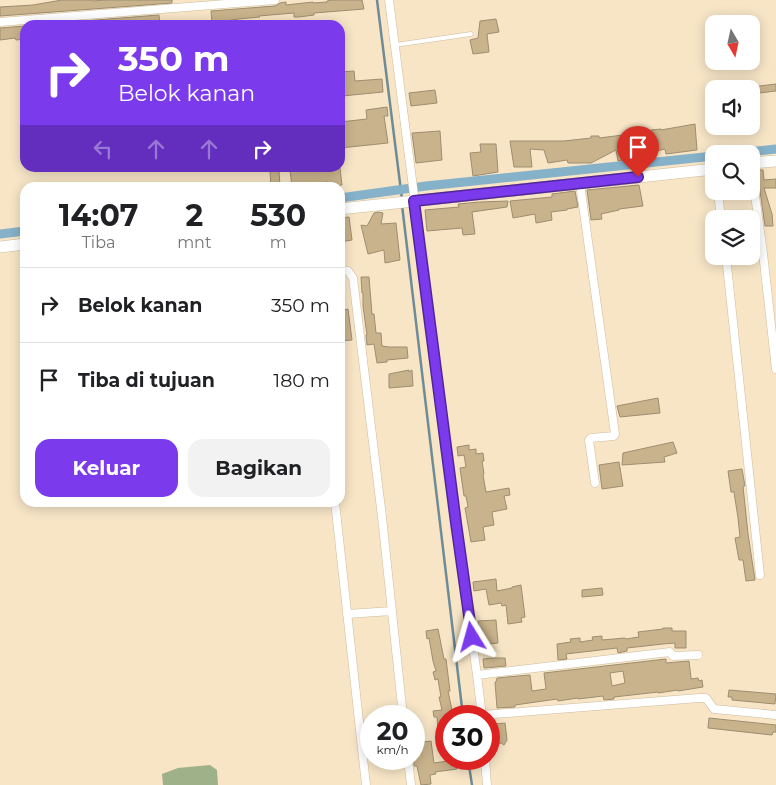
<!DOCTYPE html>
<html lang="id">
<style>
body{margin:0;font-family:Montserrat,sans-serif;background:#f2f2f2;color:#202124;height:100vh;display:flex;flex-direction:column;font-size:19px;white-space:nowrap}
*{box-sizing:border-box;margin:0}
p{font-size:16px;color:#757577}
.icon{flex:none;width:28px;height:28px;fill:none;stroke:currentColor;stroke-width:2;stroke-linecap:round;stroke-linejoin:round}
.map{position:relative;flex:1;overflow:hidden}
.sheet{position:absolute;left:20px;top:182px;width:325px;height:325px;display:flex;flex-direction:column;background:#fff;border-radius:15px;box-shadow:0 2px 12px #0003}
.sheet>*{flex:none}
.guide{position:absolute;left:20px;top:20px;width:325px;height:152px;border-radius:15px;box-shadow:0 2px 12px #0003;background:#7c3aed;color:#fff;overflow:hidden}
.needle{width:32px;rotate:171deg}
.tools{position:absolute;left:705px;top:15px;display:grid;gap:10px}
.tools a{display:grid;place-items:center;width:55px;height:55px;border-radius:10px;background:#fff;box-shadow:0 2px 12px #0003;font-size:25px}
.speed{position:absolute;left:360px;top:705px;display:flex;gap:10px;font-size:25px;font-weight:700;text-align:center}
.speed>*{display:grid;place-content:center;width:65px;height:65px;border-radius:50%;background:#fff;box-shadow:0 2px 12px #0003;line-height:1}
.speed small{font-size:12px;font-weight:400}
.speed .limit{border:8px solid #d22;background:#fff;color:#111}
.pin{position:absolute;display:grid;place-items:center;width:42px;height:42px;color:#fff;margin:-51px -21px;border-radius:50% 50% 50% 0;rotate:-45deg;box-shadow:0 0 5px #0007}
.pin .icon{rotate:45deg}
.me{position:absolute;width:55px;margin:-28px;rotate:352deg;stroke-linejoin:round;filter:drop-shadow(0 0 4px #0008)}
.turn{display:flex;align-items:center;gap:18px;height:105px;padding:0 15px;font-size:22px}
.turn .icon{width:65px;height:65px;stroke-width:2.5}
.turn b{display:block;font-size:35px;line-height:42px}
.lanes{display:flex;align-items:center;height:48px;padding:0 15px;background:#0003;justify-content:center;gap:25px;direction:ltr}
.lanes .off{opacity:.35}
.eta{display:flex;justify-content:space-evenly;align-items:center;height:85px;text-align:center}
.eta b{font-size:30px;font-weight:700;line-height:35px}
.primary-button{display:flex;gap:10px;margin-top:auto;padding:10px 15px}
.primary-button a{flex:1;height:58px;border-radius:15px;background:#7c3aed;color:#fff;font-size:20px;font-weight:700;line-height:58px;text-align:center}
.primary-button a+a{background:#f2f2f2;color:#202124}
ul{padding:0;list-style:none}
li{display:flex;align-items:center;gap:15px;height:75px;padding:0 15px;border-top:1px solid #e0e0e0}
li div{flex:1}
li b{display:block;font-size:19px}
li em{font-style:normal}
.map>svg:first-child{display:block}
</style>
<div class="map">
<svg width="776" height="785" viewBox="0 0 776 785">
<rect width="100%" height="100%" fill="#f7e5c6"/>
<path fill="#9fb189" d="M210 765 217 770 218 785H163L162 774 178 768Z"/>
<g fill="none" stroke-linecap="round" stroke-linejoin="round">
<path stroke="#6e8b98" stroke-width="2.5" d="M377 0 402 199
M402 205 463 716
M468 759 472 785"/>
<path stroke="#85b1c9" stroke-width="9" d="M731 154 776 149
M340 198 426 186 714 156
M0 234 25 231"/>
</g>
<path fill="#c9b38c" stroke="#9e8d70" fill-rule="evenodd" d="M62 0H93V1L105 0H172V3L0 16V7L33 5Z
M332 0H362L364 9 314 13V15L299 17H294V13L259 16 260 17 239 19 212 23 211 11 275 6 280 3 286 2V5L313 2V3L327 2V1Z
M159 15 160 25H33Z
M496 19 499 32 487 34 489 52 473 54 470 40 478 38 480 21Z
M25 26V39L16 40 15 38 0 40V28Z
M354 71 355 81 382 79 383 92 342 96 340 86V72Z
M776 84V91L751 94V87Z
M435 90 437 103 411 106 409 93Z
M387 107 388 116H384L388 143 340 148V141H343L340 122 367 119 366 110Z
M695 124 697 150 666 154 665 149 652 152 651 130 661 129V130Z
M440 131 442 160 416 163 412 133Z
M631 134 632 158 618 161 616 150 591 163H568L567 160 548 163 544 150 530 149 532 167H514L510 141H564L591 138V136H599V138Z
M480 144H496L498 172 473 176 470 153 481 152Z
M309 168H340L342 185 329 187 328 182 292 187 290 170Z
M270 170H279L280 187 271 188Z
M757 170H763L764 180 776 179V188H764L772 214 773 226H765Z
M639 185 643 206 619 209V210L601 214 602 219 591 220 587 190Z
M575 191 578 207 567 209V210L551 212 552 220 536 223 535 214 513 218 510 201 552 197V194Z
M508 201 507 207 472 212 475 234 463 235 462 228 427 231 425 210 459 207 458 204 480 202Z
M378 212 383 213 381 224 396 223 400 260 385 263 384 250 368 254 361 225 367 226 374 213Z
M349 217 352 240 340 242V218Z
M361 277H369L372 314H374L376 333H381L382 346 389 347H407L408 358 387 360V362L377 363 374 344 367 345 366 335H367L363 306V293H362Z
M348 309 352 340 340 341V332L343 331 340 311Z
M409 370V372L412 370 413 386 389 388V374Z
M658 398 660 413 620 417 617 406Z
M673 442 677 453 664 457 665 462 622 465 623 453Z
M469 445V450L476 449V454L483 453 484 461H482L484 474 483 475 486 492 509 488 510 495 504 496 507 509 492 512 494 525 483 527 485 540 471 542 465 508 468 507 466 496H464L460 468 466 467 464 455 458 456 457 447Z
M619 462 623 486 602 489 599 465Z
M742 469 745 486H743L748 534 755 580 746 581 743 560H739L735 538 740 537 738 518 734 492H731L728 471Z
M496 579 497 591 512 588V587L521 585 525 617 521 618 522 622 508 624 506 605 502 606 501 603 489 605 486 589 474 591 473 582Z
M602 588 603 595 582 597V590Z
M496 620 498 643 481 645 478 621Z
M663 628H672V631H686V648H675V643L663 644 627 648V651L618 653 617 648 566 654 567 659 558 660 557 644 571 642 570 639 580 638V642L593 640 592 637 602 636V640L625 638 626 639 639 637 638 632 663 629Z
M438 629 444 659H446L450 691H448L453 715 446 716V728L438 729 437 717H434L433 711 442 710 439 697H441L438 679 435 680 433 672 436 671 433 661 429 638 427 639 426 631Z
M492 658H505L506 666 484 668 483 659Z
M666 659V663L689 661 691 678V679L698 678 699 681 702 680 703 687 678 691V690L658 693V692L623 696 614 697V699L604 700 603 696 578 699V698L558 701 557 699 515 705V707L497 708 495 682H496L497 678 530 675 532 691 546 689 544 673ZM623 671 625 683 612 686 610 673Z
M729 690 776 694 775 704 732 700V697H728Z
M709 718 776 725V732H773L772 735 708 728Z
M505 723 507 740 504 745 501 743 495 744 493 741 491 728 494 724Z
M431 741 434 763 455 760 457 769 435 772 436 774 430 775 431 784 421 785 417 766H414V755H417L416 747H418L417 743Z"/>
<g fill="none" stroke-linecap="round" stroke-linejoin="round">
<g stroke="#cdbc9e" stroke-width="5">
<path id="lane" d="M395 45 471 34"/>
</g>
<g stroke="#cdbc9e" stroke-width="9">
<path id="street" d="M389 0 456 523 477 675 482 716
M0 22 275 0
M751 167 763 253 776 369
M580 184 615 434 614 436 591 438 589 440 595 483
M718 191 721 219
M726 256 760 575
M340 270 348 271 353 278 382 517 403 716
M335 502 366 785
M347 614 392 611
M477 675 670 652 673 656 698 655
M482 715 699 698H706L714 709 776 715
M408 759 411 785
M485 759 487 785"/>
</g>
<g stroke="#cdbc9e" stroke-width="12">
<path id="secondary" d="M751 163 776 161
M340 209 714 169
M0 247 25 244"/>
</g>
<use href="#lane" stroke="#fff" stroke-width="4"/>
<use href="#street" stroke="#fff" stroke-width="8"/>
<use href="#secondary" stroke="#fff" stroke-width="11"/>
</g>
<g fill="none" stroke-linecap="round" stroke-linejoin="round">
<g stroke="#51269a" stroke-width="12">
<path id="route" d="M472 637 456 523 414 201 638 177"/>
</g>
<use href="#route" stroke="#7c3aed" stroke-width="9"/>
</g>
</svg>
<div class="tools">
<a><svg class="needle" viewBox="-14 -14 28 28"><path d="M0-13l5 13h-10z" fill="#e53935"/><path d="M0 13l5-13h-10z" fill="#757577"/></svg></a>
<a><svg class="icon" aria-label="sound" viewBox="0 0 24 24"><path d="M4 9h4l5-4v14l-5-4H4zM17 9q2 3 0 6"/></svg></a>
<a><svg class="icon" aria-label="search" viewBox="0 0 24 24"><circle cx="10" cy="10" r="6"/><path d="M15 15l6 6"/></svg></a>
<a><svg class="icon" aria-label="layers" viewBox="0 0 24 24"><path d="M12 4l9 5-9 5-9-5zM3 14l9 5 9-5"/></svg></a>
</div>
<div class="speed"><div>20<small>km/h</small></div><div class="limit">30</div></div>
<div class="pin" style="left:638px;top:177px;background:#d93025"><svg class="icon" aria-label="arrive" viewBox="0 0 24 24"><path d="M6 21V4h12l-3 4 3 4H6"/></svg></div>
<svg class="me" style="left:472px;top:637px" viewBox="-20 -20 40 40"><path d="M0-17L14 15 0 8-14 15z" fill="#7c3aed" stroke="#fff" stroke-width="4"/></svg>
<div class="guide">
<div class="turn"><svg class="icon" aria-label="right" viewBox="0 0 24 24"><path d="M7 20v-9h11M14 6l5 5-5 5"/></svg><div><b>350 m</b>Belok kanan</div></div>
<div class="lanes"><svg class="icon off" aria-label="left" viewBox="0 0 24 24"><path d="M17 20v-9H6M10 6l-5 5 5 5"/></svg><svg class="icon off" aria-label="ahead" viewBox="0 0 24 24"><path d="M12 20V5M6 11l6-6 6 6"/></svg><svg class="icon off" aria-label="ahead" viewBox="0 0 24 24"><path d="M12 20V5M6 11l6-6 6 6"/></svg><svg class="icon" aria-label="right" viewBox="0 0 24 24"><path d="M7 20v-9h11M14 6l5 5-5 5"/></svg></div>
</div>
<section class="sheet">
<div class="eta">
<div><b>14:07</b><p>Tiba</p></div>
<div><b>2</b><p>mnt</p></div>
<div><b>530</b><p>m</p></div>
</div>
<ul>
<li><svg class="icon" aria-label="right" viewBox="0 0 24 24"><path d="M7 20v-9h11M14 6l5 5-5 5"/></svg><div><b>Belok kanan</b></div><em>350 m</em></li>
<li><svg class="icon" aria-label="arrive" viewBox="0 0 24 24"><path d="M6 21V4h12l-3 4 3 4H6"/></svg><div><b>Tiba di tujuan</b></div><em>180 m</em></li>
</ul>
<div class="primary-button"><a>Keluar</a><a>Bagikan</a></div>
</section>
</div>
